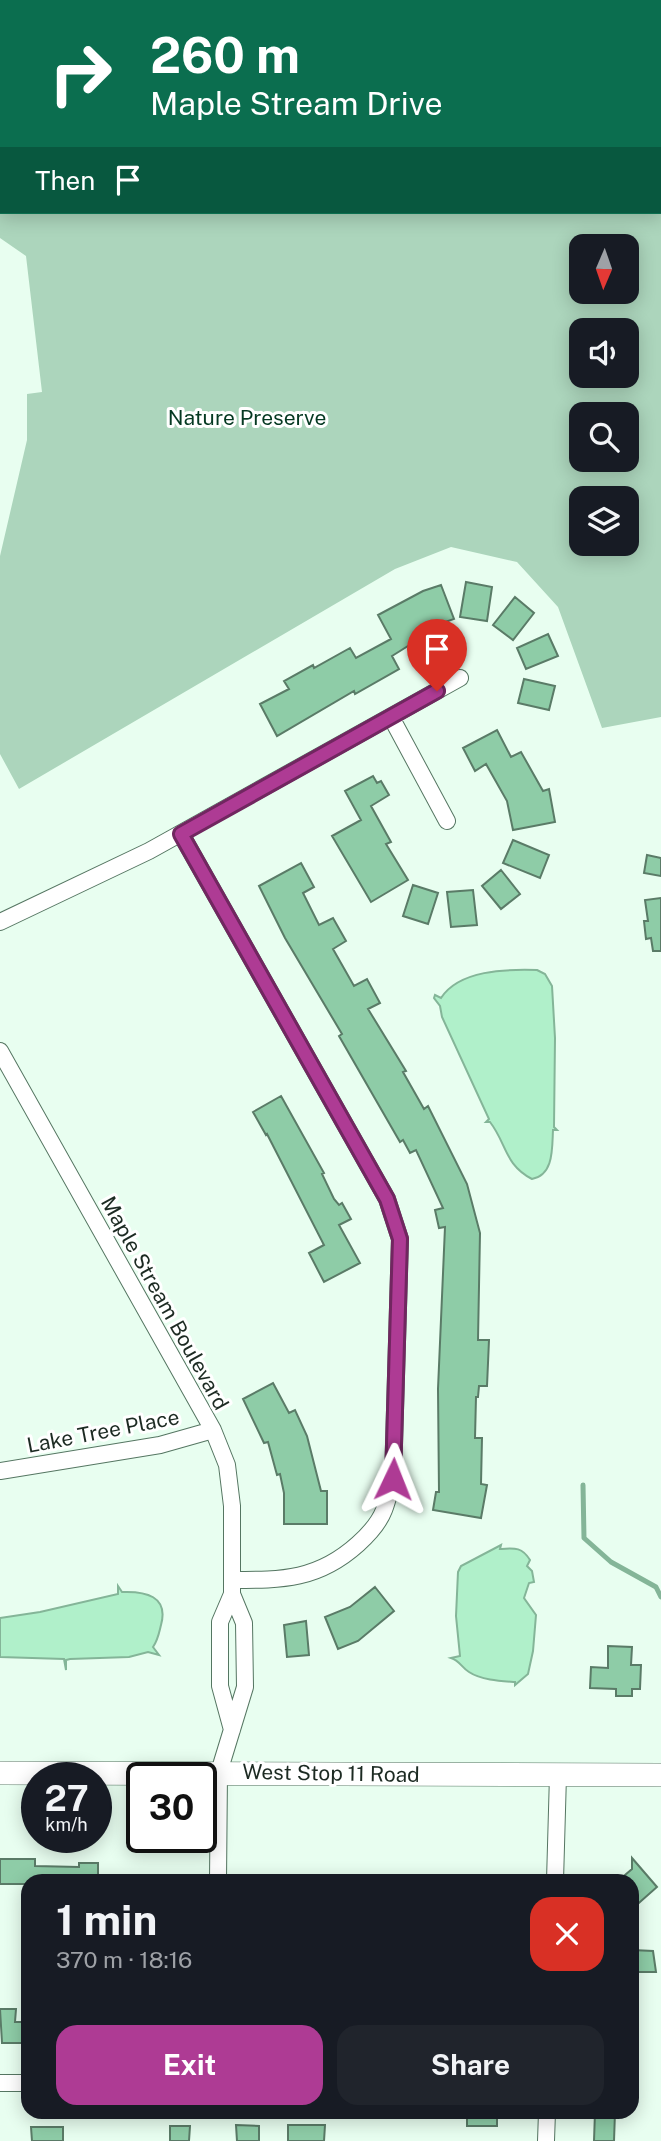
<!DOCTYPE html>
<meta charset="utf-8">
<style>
body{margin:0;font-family:"Public Sans",sans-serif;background:#20242c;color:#f1f3f6;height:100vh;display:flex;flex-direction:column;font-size:26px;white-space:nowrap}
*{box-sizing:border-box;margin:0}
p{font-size:23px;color:#9ea1a6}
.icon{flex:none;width:38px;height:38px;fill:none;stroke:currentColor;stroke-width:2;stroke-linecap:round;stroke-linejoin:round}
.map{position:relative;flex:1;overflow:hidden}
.panel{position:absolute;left:21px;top:1874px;width:618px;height:245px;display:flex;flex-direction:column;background:#171b24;border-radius:21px;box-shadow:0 4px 18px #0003}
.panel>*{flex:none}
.top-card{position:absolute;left:0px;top:0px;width:662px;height:214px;box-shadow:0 4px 18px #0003;background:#0b6e4f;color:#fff;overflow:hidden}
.needle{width:46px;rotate:182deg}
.tools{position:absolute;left:569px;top:234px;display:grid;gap:14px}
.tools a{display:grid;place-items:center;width:70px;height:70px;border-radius:14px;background:#171b24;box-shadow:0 4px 18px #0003;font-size:35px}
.speed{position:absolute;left:21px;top:1762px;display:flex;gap:14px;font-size:35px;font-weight:700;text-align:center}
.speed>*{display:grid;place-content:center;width:91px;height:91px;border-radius:50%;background:#171b24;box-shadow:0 4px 18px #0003;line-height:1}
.speed small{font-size:18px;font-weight:400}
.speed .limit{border:4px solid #111;border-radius:10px;background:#fff;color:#111}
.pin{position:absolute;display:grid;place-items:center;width:60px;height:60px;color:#fff;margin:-72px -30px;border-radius:50% 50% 50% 0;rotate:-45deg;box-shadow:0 0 7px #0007}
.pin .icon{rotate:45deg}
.me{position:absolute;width:77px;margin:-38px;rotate:2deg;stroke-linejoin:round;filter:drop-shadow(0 0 5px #0008)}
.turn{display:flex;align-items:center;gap:24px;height:147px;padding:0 35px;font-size:32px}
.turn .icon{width:91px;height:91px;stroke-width:2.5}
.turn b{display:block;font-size:49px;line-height:60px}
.then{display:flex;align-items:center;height:66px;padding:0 35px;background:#0003;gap:14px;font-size:26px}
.round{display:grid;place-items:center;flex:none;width:74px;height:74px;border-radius:21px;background:#20242c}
.overview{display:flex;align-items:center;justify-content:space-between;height:119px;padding:0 35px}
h1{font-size:42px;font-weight:700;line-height:52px}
.primary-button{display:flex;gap:14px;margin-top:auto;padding:14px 35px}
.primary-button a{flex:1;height:80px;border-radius:21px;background:#ae3b94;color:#fff;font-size:28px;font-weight:700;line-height:80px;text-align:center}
.primary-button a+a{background:#20242c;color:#f1f3f6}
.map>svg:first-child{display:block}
</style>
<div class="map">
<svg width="661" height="2141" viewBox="0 0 661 2141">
<rect width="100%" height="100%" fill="#e8fef0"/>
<path fill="#acd5bc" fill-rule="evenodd" d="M0 0H661V717L602 728 558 607 517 562 451 547 395 569 19 789 0 754V556L27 440V394L42 392 26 256 0 238ZM2 2H660V212H2ZM581 247H626V292H581ZM581 331H626V376H581ZM581 415H626V460H581ZM581 499H626V544H581Z"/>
<path fill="#b0f0ca" stroke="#84b598" stroke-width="2" d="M537 970 545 974 552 986 555 1038 554 1127 557 1130H553C552 1148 554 1175 532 1179 504 1164 507 1144 490 1122H486L489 1119 442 1017 440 1006 434 998 435 995 441 998C459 970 506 969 537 970Z
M501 1545 500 1549C515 1548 522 1547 530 1560L527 1566 532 1571 534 1582 529 1583 524 1598 536 1615 533 1651 528 1674 515 1685V1682C500 1681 481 1680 469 1672 461 1667 460 1661 451 1658L460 1656 456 1616 458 1572 461 1566Z
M118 1586 122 1592C145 1591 169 1596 161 1625 159 1633 158 1640 153 1647L159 1655 148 1652 129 1657 70 1659 66 1660V1670L64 1659 0 1657V1618L40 1612 118 1594Z"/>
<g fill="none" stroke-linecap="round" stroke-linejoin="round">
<path stroke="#84b598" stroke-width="5" d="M583 1485 584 1538 611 1562 656 1587 661 1597"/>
</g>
<path fill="#8ecca7" stroke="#5a7b67" stroke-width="2" d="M466 582 492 587 487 621 460 617Z
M441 585 454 619 425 629 427 634 392 656 399 669 355 694 354 691 277 736 260 704 289 689 284 681 313 665 314 668 350 648 356 658 391 639 378 615 423 591Z
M515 597 534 613 513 640 493 625Z
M548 634 558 656 526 669 517 648Z
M524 679 555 686 549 710 518 703Z
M497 730 511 757 521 752 543 791 549 789 555 822 513 830 507 801 486 764 475 771 463 748Z
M373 776 377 783 381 781 389 795 371 806 391 842 386 844 408 880 371 902 332 836 361 820 345 791Z
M513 840 549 855 540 878 503 863Z
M647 855 661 858V876L644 873Z
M301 863 314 887 303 893 319 925 333 918 346 941 333 949 354 986 367 979 380 1003 368 1009 406 1071 403 1072 424 1109 428 1106 467 1184 480 1233 478 1340H489L487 1386H479L478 1397H476L475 1438H482L481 1484 487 1485 481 1518 433 1510 436 1492H439L438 1389 445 1227 439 1228 435 1210 443 1208 416 1150 410 1153 403 1140 400 1142 339 1036 342 1034 285 938 259 886Z
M501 870 520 894 501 909 482 886Z
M413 885 438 893 428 924 403 916Z
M473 890 477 925 451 927 447 892Z
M661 898V951H653L651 938 646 939 644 921H648L645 900Z
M281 1096 324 1173 322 1174 334 1199 339 1205 342 1203 351 1219 339 1225 360 1263 324 1282 309 1253 324 1245 267 1134 266 1135 253 1112Z
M273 1383 289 1413 295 1410 307 1436 321 1491H327V1524H284V1493L280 1474 277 1475 268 1442 264 1443 243 1399Z
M375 1587 394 1611 358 1641 338 1649 325 1617 350 1607Z
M306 1621 309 1655 287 1657 284 1625Z
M608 1646 632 1647 631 1665H641L640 1689H632V1696H616V1689L590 1688 591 1667 608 1668Z
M632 1858 657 1887 632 1909V1881H618L632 1869Z
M0 1859H35V1866L79 1867V1863H98V1881H28V1884H0Z
M632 1950 653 1951 656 1972H632Z
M0 2009H16L15 2022H24L23 2043H2Z
M467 2112H497V2126H467Z
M595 2112H615L614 2141H594Z
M236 2125 259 2126V2141H237Z
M288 2125H325L324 2141H288Z
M170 2126H190L189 2141H170Z
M31 2127H63V2141H32Z"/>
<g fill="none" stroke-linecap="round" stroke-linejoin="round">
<g stroke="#557662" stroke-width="18">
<path id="street" d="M391 717 447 821
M181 834 387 1199 400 1239 393 1479C390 1489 388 1500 384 1510 379 1523 368 1535 358 1544 318 1580 283 1580 232 1580
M0 922 149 851 460 678
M0 1051 213 1430 227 1465 232 1506V1594L244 1623 245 1687 219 1772 218 1881
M0 1471 160 1445 213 1430
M232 1730 220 1686V1622L232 1594
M555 1881 558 1775
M0 2083H28
M546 2141 547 2112"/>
</g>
<g stroke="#557662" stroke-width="24">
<path id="secondary" d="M0 1773 661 1775"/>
</g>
<use href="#street" stroke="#fff" stroke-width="16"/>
<use href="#secondary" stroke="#fff" stroke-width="23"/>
</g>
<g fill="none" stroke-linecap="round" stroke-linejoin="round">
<g stroke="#712660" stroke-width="18">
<path id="route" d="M393 1479 400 1239 387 1199 181 834 437 691"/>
</g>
<use href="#route" stroke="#ae3b94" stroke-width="12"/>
</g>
<g text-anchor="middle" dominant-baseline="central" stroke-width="6" stroke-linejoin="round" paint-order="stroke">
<g font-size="21" fill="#053922" stroke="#fff">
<text x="247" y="417">Nature Preserve</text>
</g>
<g font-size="21" fill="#1c2a22" stroke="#fff">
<text transform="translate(165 1303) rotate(61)">Maple Stream Boulevard</text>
<text transform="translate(103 1431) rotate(-11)">Lake Tree Place</text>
<text transform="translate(331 1773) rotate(1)">West Stop 11 Road</text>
</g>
</g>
</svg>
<div class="tools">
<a><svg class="needle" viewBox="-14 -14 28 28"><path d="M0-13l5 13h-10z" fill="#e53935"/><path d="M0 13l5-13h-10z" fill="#9ea1a6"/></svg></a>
<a><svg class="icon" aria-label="sound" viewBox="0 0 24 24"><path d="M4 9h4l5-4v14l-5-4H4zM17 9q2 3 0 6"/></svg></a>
<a><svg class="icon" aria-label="search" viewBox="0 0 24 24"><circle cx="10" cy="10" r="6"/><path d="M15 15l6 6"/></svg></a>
<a><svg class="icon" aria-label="layers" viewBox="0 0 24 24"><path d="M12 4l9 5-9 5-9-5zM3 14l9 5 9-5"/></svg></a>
</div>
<div class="speed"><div>27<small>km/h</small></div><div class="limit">30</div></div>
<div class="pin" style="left:437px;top:691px;background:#d93025"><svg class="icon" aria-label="arrive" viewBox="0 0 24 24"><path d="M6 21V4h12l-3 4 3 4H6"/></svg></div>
<svg class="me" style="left:393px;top:1479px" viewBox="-20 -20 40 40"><path d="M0-17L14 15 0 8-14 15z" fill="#ae3b94" stroke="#fff" stroke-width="4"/></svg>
<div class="top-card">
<div class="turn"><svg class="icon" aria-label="right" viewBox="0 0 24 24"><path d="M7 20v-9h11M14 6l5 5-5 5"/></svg><div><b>260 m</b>Maple Stream Drive</div></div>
<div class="then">Then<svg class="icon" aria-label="arrive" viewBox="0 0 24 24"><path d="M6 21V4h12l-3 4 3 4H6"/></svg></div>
</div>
<section class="panel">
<div class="overview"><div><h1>1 min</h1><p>370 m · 18:16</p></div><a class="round" style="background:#d93025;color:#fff"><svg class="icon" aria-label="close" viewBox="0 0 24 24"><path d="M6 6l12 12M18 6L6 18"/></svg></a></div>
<div class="primary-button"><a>Exit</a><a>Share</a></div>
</section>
</div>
